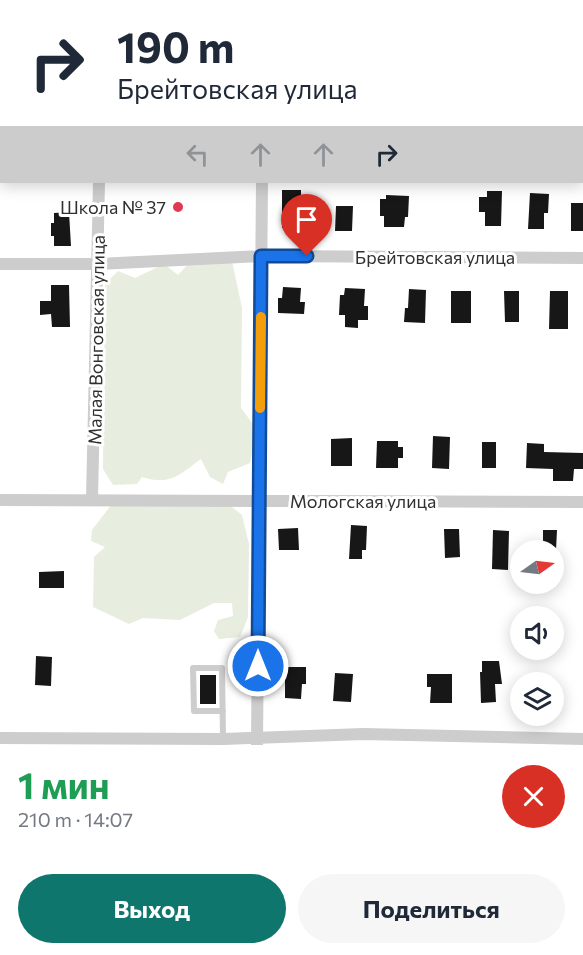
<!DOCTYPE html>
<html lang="ru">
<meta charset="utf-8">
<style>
body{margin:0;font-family:Commissioner,sans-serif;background:#f6f6f7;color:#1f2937;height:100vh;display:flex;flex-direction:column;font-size:22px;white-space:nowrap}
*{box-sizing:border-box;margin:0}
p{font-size:20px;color:#747a83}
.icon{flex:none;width:33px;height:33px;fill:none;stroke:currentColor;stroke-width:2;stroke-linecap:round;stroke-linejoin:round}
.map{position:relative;height:745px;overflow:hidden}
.details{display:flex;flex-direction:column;background:#fff;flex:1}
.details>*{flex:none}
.top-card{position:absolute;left:0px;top:0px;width:584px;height:183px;box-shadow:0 3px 15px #0003;background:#fff;color:#1f2937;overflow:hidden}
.needle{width:39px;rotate:76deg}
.fabs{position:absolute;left:510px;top:540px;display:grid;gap:12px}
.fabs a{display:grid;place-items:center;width:54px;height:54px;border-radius:50%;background:#fff;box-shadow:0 3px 15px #0003;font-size:30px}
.pin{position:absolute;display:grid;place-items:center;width:51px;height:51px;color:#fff;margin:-62px -26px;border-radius:50% 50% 50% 0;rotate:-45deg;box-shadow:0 0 6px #0007}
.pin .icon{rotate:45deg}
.me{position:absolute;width:66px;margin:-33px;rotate:0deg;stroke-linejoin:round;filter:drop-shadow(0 0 4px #0008)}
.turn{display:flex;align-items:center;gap:21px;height:126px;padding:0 18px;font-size:27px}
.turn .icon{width:78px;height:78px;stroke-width:2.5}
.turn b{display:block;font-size:42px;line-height:51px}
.lanes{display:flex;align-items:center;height:57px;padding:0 18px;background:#0003;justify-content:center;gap:30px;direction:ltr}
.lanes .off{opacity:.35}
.round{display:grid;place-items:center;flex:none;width:63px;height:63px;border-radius:32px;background:#f6f6f7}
.summary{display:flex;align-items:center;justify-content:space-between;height:102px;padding:0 18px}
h1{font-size:36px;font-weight:700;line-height:45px;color:#1e9e55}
.action{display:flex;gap:12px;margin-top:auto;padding:12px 18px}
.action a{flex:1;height:69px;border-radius:36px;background:#0f766e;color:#fff;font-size:24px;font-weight:700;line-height:69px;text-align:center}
.action a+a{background:#f6f6f7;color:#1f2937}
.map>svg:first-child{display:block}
</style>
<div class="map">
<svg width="583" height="745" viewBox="0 0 583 745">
<rect width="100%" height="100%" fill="#fff"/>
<path fill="#e7eddf" d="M232 261 242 308 241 408 253 424 254 444 250 463 228 472 223 484 210 477 201 459C179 475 170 486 142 477L137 484 113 485 103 469 105 284 118 271 135 278 164 264 178 275 189 263Z
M227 503 242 515 249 544 248 617 240 637 219 639 214 631 218 620 233 616 232 603H214L180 620 143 618 129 624 93 607 94 557 105 547 91 541 92 530 112 504Z"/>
<path fill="#171717" d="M282 190H301V204H308L309 215H301V228H282Z
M487 191H502L501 226H485V212H479V197H487Z
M530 193 549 194 548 213H544V229H528Z
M386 195 409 196 408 217H405L404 227H384V216H380V199H386Z
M571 203H583V231H571Z
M336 206H353L352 231H335Z
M69 212 71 246H54V236H51V223H54V213Z
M51 285H69L70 327H52L51 314 40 315V301H51Z
M283 287 301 288 300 302H305L304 314 278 313V298H282Z
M345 288 365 289 364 306H368V320H358V328L345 327V315H339L340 295H344Z
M409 289 426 290 425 323 404 322 405 308H408Z
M451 291H471V323H451Z
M504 291H519V322H505Z
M550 291H568V329H549Z
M433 436 450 437 449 469 432 468Z
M352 438V466H331V439Z
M377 441H398V447H403V458H398V468H376Z
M482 442H496V468H482Z
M527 443 544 444V452L583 453V469H574L573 481H553V469L526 468Z
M351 525 367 526 366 550H362V559H349Z
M298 528 299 550H279L278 529Z
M444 529H459L460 557 445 558Z
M493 530 509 531 508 570 492 569Z
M543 530H557L556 550H543Z
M64 571V588H39V572Z
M36 656 52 657 51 686 35 685Z
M482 661H499L502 684H495L496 702 481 703 480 672H482Z
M285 667H306V684H302L301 699 285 698Z
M335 673 353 674 351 702 333 701Z
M427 674H452V703H430L431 687H427Z
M200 675H216V704H200Z"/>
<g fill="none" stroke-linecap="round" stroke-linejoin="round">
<path stroke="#cdcdcd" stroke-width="6" d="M223 739 222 668H193L194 711H223"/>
<path stroke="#cdcdcd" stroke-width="12" d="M101 2V0
M264 2V0
M582 21H583
M0 31H2
M0 264H98L261 256 583 258
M92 499 99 182
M0 500 583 502
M0 738 223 739 363 734 583 739
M257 744 262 182"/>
</g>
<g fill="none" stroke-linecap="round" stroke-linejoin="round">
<g stroke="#114b97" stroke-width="15">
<path id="route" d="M258 666 261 256H307"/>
</g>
<use href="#route" stroke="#1a73e8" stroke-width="10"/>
<path stroke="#f59e0b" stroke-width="10" d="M260 408 261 317"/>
</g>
<circle fill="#e13951" stroke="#fff" stroke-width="2" cx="178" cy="207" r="6"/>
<g text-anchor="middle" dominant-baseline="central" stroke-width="6" stroke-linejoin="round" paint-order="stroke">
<g font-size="18" fill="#303030" stroke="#fff" text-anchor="end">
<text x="166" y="207">Школа № 37</text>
</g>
<g font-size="18" fill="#303030" stroke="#fff">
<text x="435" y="257">Брейтовская улица</text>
<text transform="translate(96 340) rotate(-89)">Малая Вонговская улица</text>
<text x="363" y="501">Мологская улица</text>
</g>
</g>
</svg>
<div class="fabs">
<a><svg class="needle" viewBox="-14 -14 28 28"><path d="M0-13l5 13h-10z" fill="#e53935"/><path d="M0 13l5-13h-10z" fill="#747a83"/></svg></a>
<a><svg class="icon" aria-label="sound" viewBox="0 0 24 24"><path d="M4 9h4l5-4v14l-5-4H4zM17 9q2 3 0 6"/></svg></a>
<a><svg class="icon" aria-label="layers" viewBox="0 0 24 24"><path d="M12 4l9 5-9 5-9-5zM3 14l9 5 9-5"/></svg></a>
</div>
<div class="pin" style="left:307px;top:256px;background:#d93025"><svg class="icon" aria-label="arrive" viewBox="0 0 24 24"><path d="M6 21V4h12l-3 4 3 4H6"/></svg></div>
<svg class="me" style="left:258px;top:666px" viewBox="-20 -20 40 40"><circle r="17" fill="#1a73e8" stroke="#fff" stroke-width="3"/><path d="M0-11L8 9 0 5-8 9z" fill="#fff"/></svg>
<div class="top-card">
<div class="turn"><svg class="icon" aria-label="right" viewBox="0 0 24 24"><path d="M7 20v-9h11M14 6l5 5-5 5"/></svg><div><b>190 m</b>Брейтовская улица</div></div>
<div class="lanes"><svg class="icon off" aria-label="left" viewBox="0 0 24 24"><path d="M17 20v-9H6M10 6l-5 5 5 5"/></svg><svg class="icon off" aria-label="ahead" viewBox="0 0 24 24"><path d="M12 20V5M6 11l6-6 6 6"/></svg><svg class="icon off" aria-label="ahead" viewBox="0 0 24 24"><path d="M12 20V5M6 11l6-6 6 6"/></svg><svg class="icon" aria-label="right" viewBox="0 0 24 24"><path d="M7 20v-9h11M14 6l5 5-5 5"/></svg></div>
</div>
</div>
<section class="details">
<div class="summary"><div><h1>1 мин</h1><p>210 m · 14:07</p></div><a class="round" style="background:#d93025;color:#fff"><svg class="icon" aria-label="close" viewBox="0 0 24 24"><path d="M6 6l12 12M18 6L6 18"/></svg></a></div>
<div class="action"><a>Выход</a><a>Поделиться</a></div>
</section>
